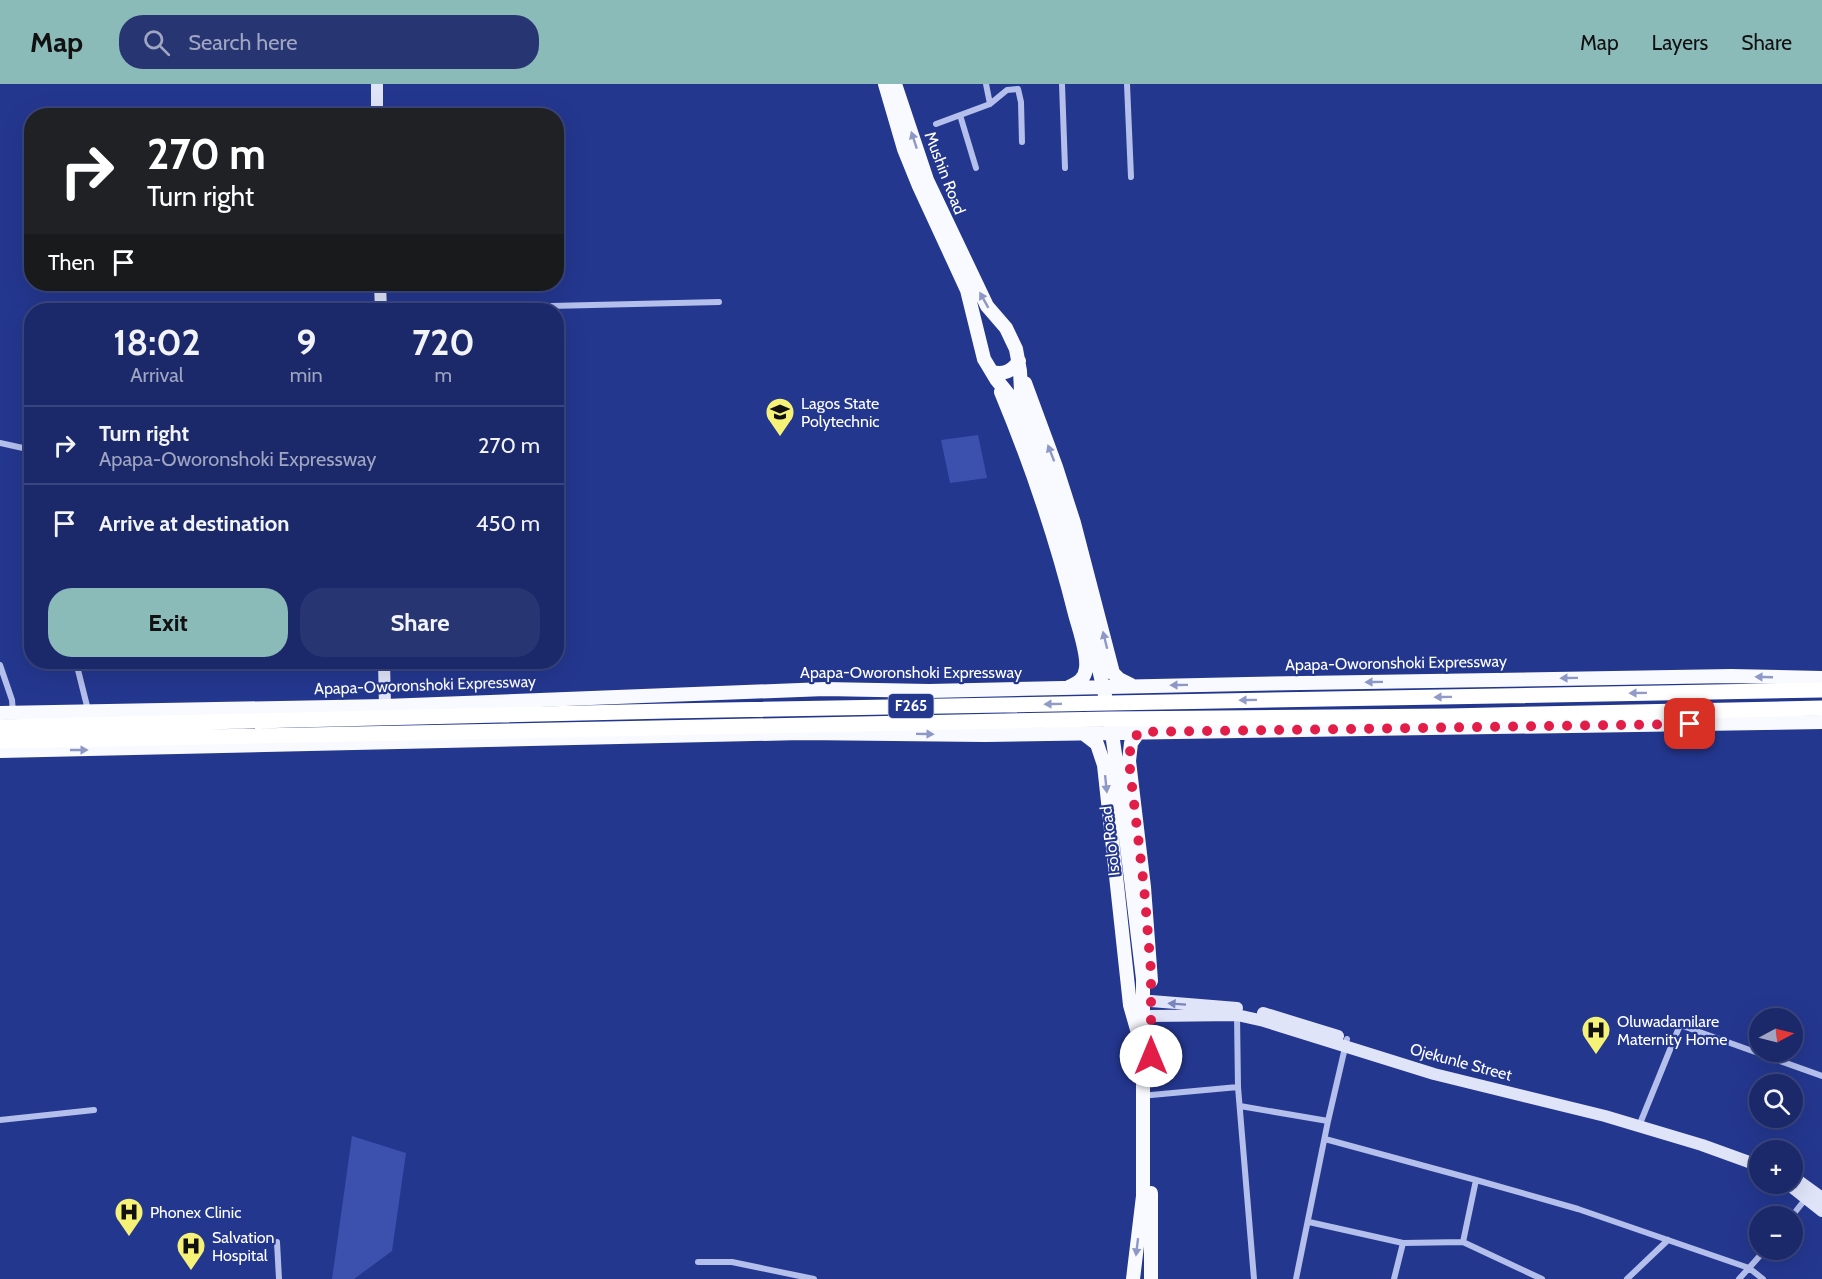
<!DOCTYPE html>
<meta charset="utf-8">
<style>
body{margin:0;font-family:Cabin,sans-serif;background:#283573;color:#f1f3f6;height:100vh;display:flex;flex-direction:column;font-size:22px;white-space:nowrap}
*{box-sizing:border-box;margin:0}
p{font-size:20px;color:#a0a6c1}
.icon{flex:none;width:33px;height:33px;fill:none;stroke:currentColor;stroke-width:2;stroke-linecap:round;stroke-linejoin:round}
.map{position:relative;flex:1;overflow:hidden}
.details{position:absolute;left:24px;top:219px;width:540px;height:366px;display:flex;flex-direction:column;background:#1b296b;border-radius:24px;box-shadow:0 6px 24px #0002,0 0 0 2px #39457e}
.details>*{flex:none}
.banner{position:absolute;left:24px;top:24px;width:540px;height:183px;border-radius:24px;box-shadow:0 6px 24px #0002,0 0 0 2px #39457e;background:#202124;color:#fff;overflow:hidden}
.needle{width:39px;rotate:83deg}
.buttons{position:absolute;left:1749px;top:924px;display:grid;gap:12px}
.buttons a{display:grid;place-items:center;width:54px;height:54px;border-radius:50%;background:#1b296b;box-shadow:0 6px 24px #0002,0 0 0 2px #39457e;font-size:30px}
.pin{position:absolute;display:grid;place-items:center;width:51px;height:51px;color:#fff;margin:-26px;border-radius:12px;box-shadow:0 3px 9px #0006}
.me{position:absolute;width:66px;margin:-33px;rotate:0deg;stroke-linejoin:round;filter:drop-shadow(0 0 4px #0008)}
.turn{display:flex;align-items:center;gap:21px;height:126px;padding:0 24px;font-size:27px}
.turn .icon{width:78px;height:78px;stroke-width:2.5}
.turn b{display:block;font-size:42px;line-height:51px}
.then{display:flex;align-items:center;height:57px;padding:0 24px;background:#0003;gap:12px;font-size:22px}
.eta{display:flex;justify-content:space-evenly;align-items:center;height:102px;text-align:center}
.eta b{font-size:36px;font-weight:700;line-height:42px}
.action{display:flex;gap:12px;margin-top:auto;padding:12px 24px}
.action a{flex:1;height:69px;border-radius:24px;background:#8bbbb9;color:#111;font-size:24px;font-weight:700;line-height:69px;text-align:center}
.action a+a{background:#283573;color:#f1f3f6}
ul{padding:0;list-style:none}
li{display:flex;align-items:center;gap:18px;height:78px;padding:0 24px;border-top:2px solid #39457e}
li div{flex:1}
li b{display:block;font-size:22px}
li em{font-style:normal}
header{display:flex;align-items:center;gap:36px;box-sizing:border-box;height:84px;padding:0 30px;background:#8bbbb9;color:#111}
header strong{font-size:28px}
nav{display:flex;gap:33px;margin-inline-start:auto;font-size:21px}
.search{width:420px;height:54px;background:#283573;display:flex;align-items:center;gap:15px;box-sizing:border-box;padding:0 21px;border-radius:24px;color:#a0a6c1;font-size:22px}
.map>svg:first-child{display:block}
</style>
<header>
<strong>Map</strong>
<div class="search"><svg class="icon" aria-label="search" viewBox="0 0 24 24"><circle cx="10" cy="10" r="6"/><path d="M15 15l6 6"/></svg>Search here</div>
<nav><a>Map</a><a>Layers</a><a>Share</a></nav>
</header>
<div class="map">
<svg width="1822" height="1195" viewBox="0 0 1822 1195">
<rect width="100%" height="100%" fill="#24378f"/>
<path fill="#3c51ae" d="M978 351 987 394 950 399 941 356Z
M352 1052 406 1069 392 1167 354 1195H332Z"/>
<g fill="none" stroke-linecap="round" stroke-linejoin="round">
<path stroke="#b4bfec" stroke-width="6" d="M1062 0 1065 84
M1127 0 1131 93
M990 20 1007 6 1018 5 1021 18 1022 58
M960 31 976 84
M936 40 990 20 986 0
M382 226 719 218
M0 359 32 366
M76 578 88 626
M0 581 12 616 13 628
M1238 1003 1254 1195
M1151 1011 1238 1003 1237 931
M1240 1022 1328 1037
M0 1036 94 1026
M1639 1042 1680 941 1822 992
M1325 1055 1476 1096 1578 1125 1749 1184 1765 1166
M1476 1096 1463 1158 1542 1195
M1792 1132 1807 1113
M1309 1138 1403 1159
M277 1158 279 1195
M698 1178H732L814 1195
M1296 1195 1328 1037 1347 955
M1394 1195 1403 1159 1463 1158
M1627 1195 1668 1156
M1739 1195 1749 1184 1763 1195"/>
<path stroke="#dfe4f9" stroke-width="12" d="M377 32V0
M380 200 381 226
M384 578 385 622
M1151 917 1237 924
M1263 929 1338 952
M1151 932 1237 931 1264 937 1434 990 1605 1032 1702 1061 1760 1082
M1792 1092 1822 1114
M1788 1100 1822 1127"/>
<path stroke="#f9faff" stroke-width="14" d="M885 0 904 65 919 102 967 206 984 275 996 295 1022 327
M895 0 927 96 987 222 1006 244 1016 265 1020 287 1022 327 1060 434 1087 534 1105 611
M992 288C1004 291 1012 287 1019 277
M1025 299 1056 383 1074 439 1113 589 1119 595 1131 601
M1001 308C1031 380 1056 454 1075 530 1079 545 1088 570 1086 584 1085 595 1078 599 1069 603
M0 629 385 622 825 605 929 607 1247 600 1731 592 1822 594
M1111 642 1122 720 1143 895V1112L1133 1195
M1139 648 1131 659 1129 677 1144 803 1151 897
M1084 650 1097 660 1104 681 1130 921 1138 949
M0 667 802 649 985 651 1822 638
M1151 1195V1109"/>
<path stroke="#fff" stroke-width="15" d="M0 643 668 627 1822 606
M0 657 1110 635 1448 632 1822 624"/>
</g>
<defs><path id="oneway-solid" d="M-6-.8H1V-3.2L6.5 0L1 3.2V.8H-6Z" transform="scale(1.5)"/></defs>
<g fill="#8e98c7">
<use href="#oneway-solid" transform="translate(914 56) rotate(-108)"/>
<use href="#oneway-solid" transform="translate(984 216) rotate(-119)"/>
<use href="#oneway-solid" transform="translate(1051 369) rotate(-111)"/>
<use href="#oneway-solid" transform="translate(1105 556) rotate(-104)"/>
<use href="#oneway-solid" transform="translate(1764 593) rotate(-178)"/>
<use href="#oneway-solid" transform="translate(1569 594) rotate(179)"/>
<use href="#oneway-solid" transform="translate(1374 598) rotate(179)"/>
<use href="#oneway-solid" transform="translate(1179 601) rotate(179)"/>
<use href="#oneway-solid" transform="translate(925 650) rotate(1)"/>
<use href="#oneway-solid" transform="translate(79 666)"/>
<use href="#oneway-solid" transform="translate(1106 700) rotate(84)"/>
<use href="#oneway-solid" transform="translate(1137 1163) rotate(97)"/>
</g>
<g fill="#929bc7">
<use href="#oneway-solid" transform="translate(1638 609) rotate(179)"/>
<use href="#oneway-solid" transform="translate(1443 613) rotate(179)"/>
<use href="#oneway-solid" transform="translate(1248 616) rotate(179)"/>
<use href="#oneway-solid" transform="translate(1053 620) rotate(179)"/>
</g>
<use fill="#7885bf" href="#oneway-solid" transform="translate(1177 920) rotate(-176)"/>
<g fill="none" stroke-linecap="round" stroke-linejoin="round">
<path stroke="#e11d48" stroke-width="10" stroke-dasharray="0 18" d="M1151 972V887L1144 803 1129 677 1131 659 1139 648 1690 640"/>
</g>
<defs>
<g id="university-pin" transform="scale(1.5)"><path d="M0 17L-7.5 6A9.5 9.5 0 1 1 7.5 6Z" fill="#f6f277" stroke="#24378f"/><path d="M0-5L7-2L0 1L-7-2ZM-4 1L0 2.5L4 1V4Q0 6-4 4Z" fill="#111"/></g>
<g id="hospital-pin" transform="scale(1.5)"><path d="M0 17L-7.5 6A9.5 9.5 0 1 1 7.5 6Z" fill="#f6f277" stroke="#24378f"/><path d="M-5-5h3v3.5h4V-5h3V5h-3V1.5h-4V5h-3Z" fill="#111"/></g>
</defs>
<g fill-rule="evenodd">
<use href="#university-pin" x="780" y="328"/>
<use href="#hospital-pin" x="1596" y="946"/>
<use href="#hospital-pin" x="129" y="1128"/>
<use href="#hospital-pin" x="191" y="1162"/>
</g>
<g text-anchor="middle" dominant-baseline="central" stroke-width="4.5" stroke-linejoin="round" paint-order="stroke">
<rect fill="#24378f" stroke="#bdc3dd" stroke-width="1.5" x="888.5" y="610" width="45" height="24" rx="4.5"/>
<g font-size="15" font-weight="bold" fill="#fff">
<text x="911" y="622">F265</text>
</g>
<g font-size="16" fill="#fff" stroke="#24378f">
<text transform="translate(945 89) rotate(69)">Mushin Road</text>
<text transform="translate(1396 579) rotate(-1)">Apapa-Oworonshoki Expressway</text>
<text x="911" y="588">Apapa-Oworonshoki Expressway</text>
<text transform="translate(425 601) rotate(-2)">Apapa-Oworonshoki Expressway</text>
<text transform="translate(1110 757) rotate(-97)">Isolo Road</text>
<text transform="translate(1461 978) rotate(15)">Ojekunle Street</text>
</g>
<g font-size="16" fill="#fff" stroke="#24378f" text-anchor="start">
<text x="801" y="319">Lagos State<tspan x="801" dy="18">Polytechnic</tspan></text>
<text x="1617" y="937">Oluwadamilare<tspan x="1617" dy="18">Maternity Home</tspan></text>
<text x="150" y="1128">Phonex Clinic</text>
<text x="212" y="1153">Salvation<tspan x="212" dy="18">Hospital</tspan></text>
</g>
</g>
</svg>
<div class="buttons">
<a><svg class="needle" viewBox="-14 -14 28 28"><path d="M0-13l5 13h-10z" fill="#e53935"/><path d="M0 13l5-13h-10z" fill="#a0a6c1"/></svg></a>
<a><svg class="icon" aria-label="search" viewBox="0 0 24 24"><circle cx="10" cy="10" r="6"/><path d="M15 15l6 6"/></svg></a>
<a>+</a>
<a>−</a>
</div>
<div class="pin" style="left:1690px;top:640px;background:#d93025"><svg class="icon" aria-label="arrive" viewBox="0 0 24 24"><path d="M6 21V4h12l-3 4 3 4H6"/></svg></div>
<svg class="me" style="left:1151px;top:972px" viewBox="-20 -20 40 40"><circle r="19" fill="#fff"/><path d="M0-13L10 11 0 6-10 11z" fill="#e11d48"/></svg>
<div class="banner">
<div class="turn"><svg class="icon" aria-label="right" viewBox="0 0 24 24"><path d="M7 20v-9h11M14 6l5 5-5 5"/></svg><div><b>270 m</b>Turn right</div></div>
<div class="then">Then<svg class="icon" aria-label="arrive" viewBox="0 0 24 24"><path d="M6 21V4h12l-3 4 3 4H6"/></svg></div>
</div>
<section class="details">
<div class="eta">
<div><b>18:02</b><p>Arrival</p></div>
<div><b>9</b><p>min</p></div>
<div><b>720</b><p>m</p></div>
</div>
<ul>
<li><svg class="icon" aria-label="right" viewBox="0 0 24 24"><path d="M7 20v-9h11M14 6l5 5-5 5"/></svg><div><b>Turn right</b><p>Apapa-Oworonshoki Expressway</p></div><em>270 m</em></li>
<li><svg class="icon" aria-label="arrive" viewBox="0 0 24 24"><path d="M6 21V4h12l-3 4 3 4H6"/></svg><div><b>Arrive at destination</b></div><em>450 m</em></li>
</ul>
<div class="action"><a>Exit</a><a>Share</a></div>
</section>
</div>
